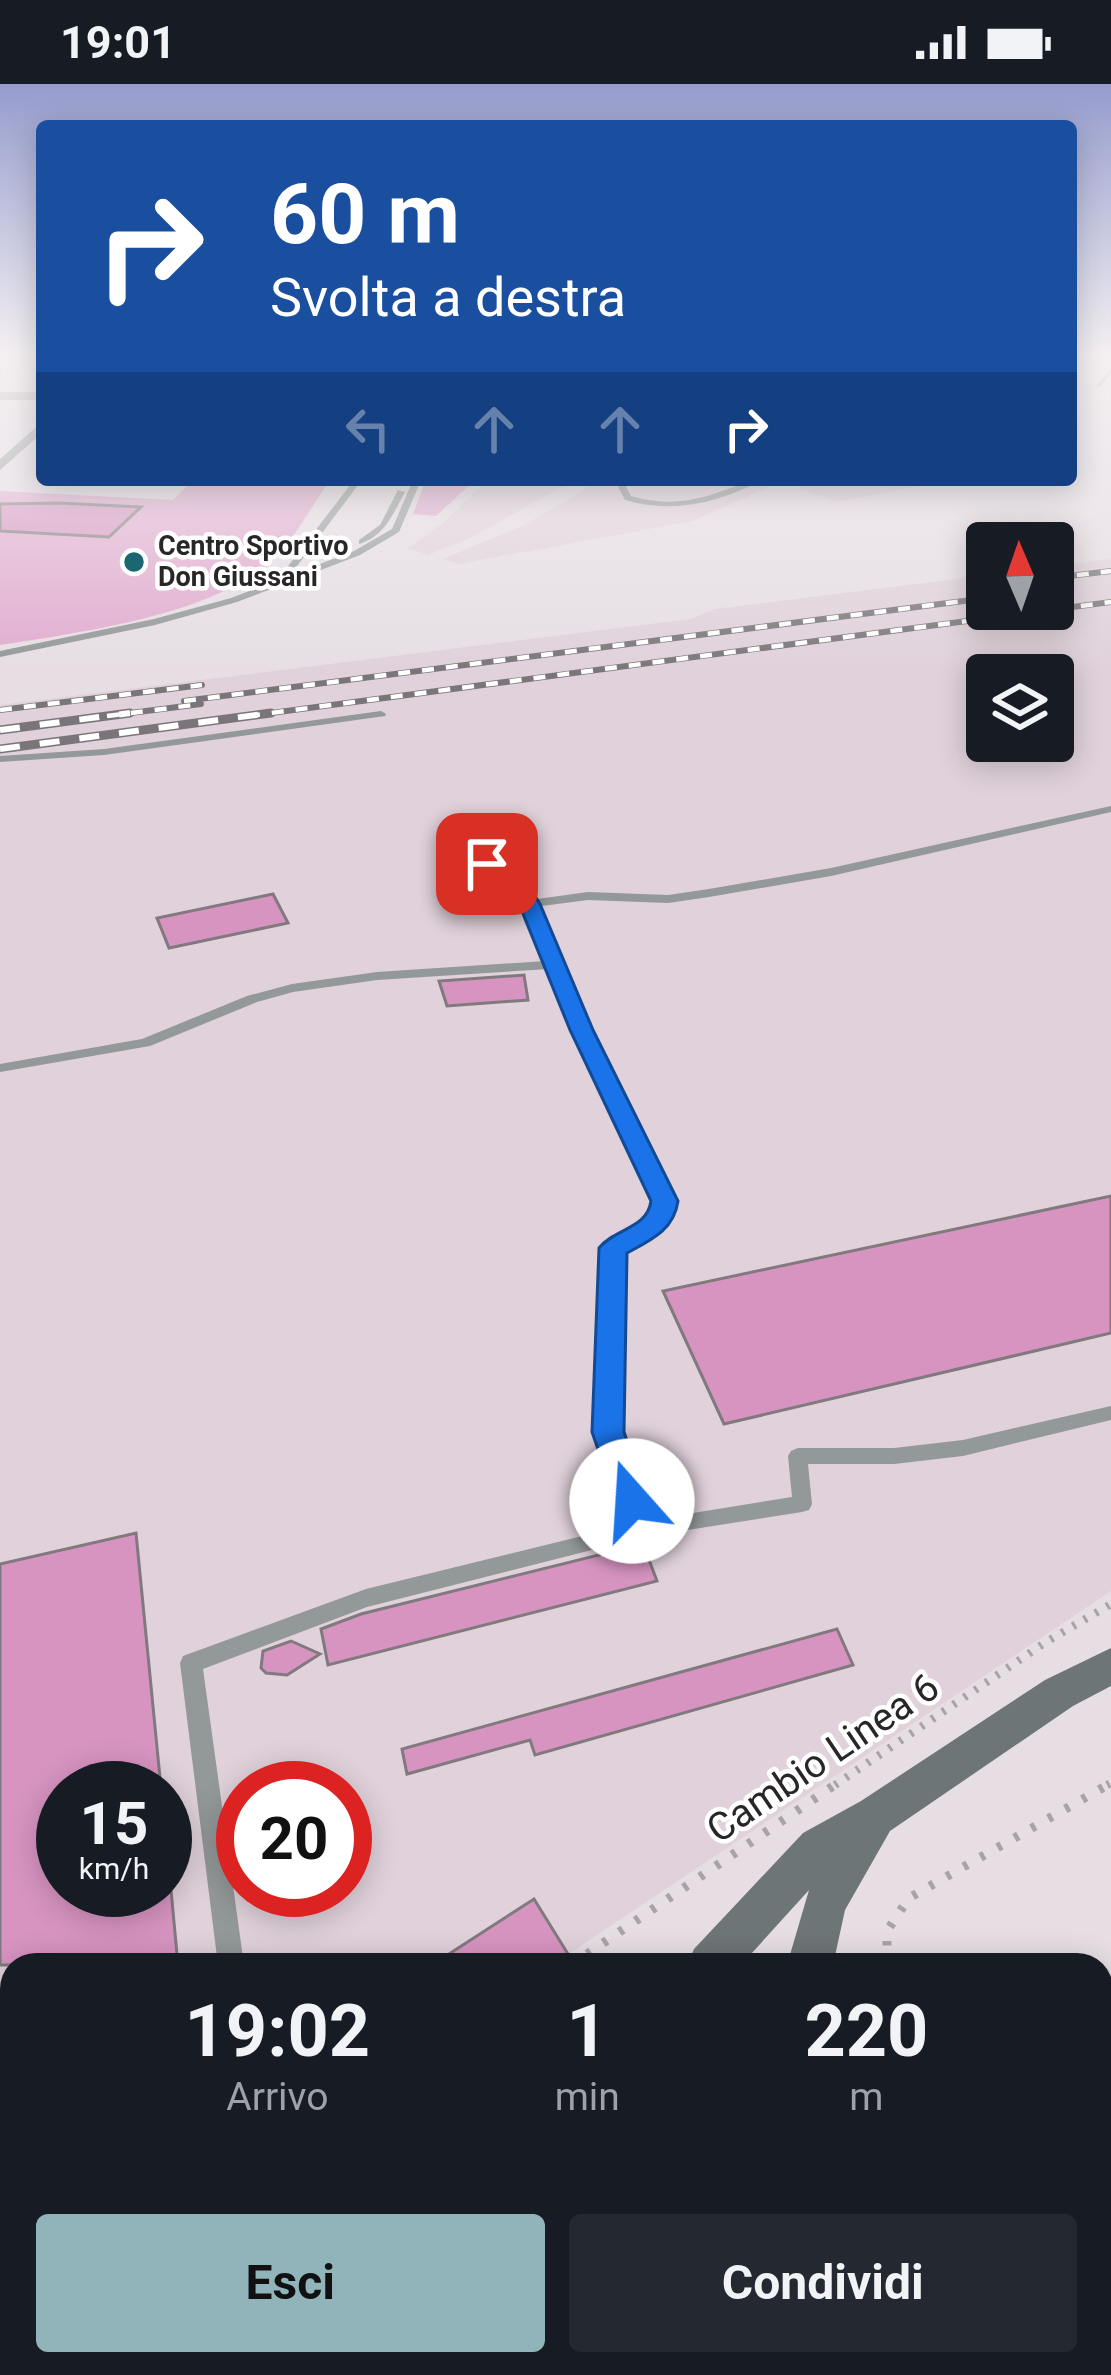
<!DOCTYPE html>
<html lang="it">
<style>
body{margin:0;font-family:Roboto,sans-serif;background:#242831;color:#f1f3f6;height:100vh;display:flex;flex-direction:column;font-size:45px;white-space:nowrap}
*{box-sizing:border-box;margin:0}
p{font-size:39px;color:#9ea1a6}
.icon{flex:none;width:66px;height:66px;fill:none;stroke:currentColor;stroke-width:2;stroke-linecap:round;stroke-linejoin:round}
.map{position:relative;flex:1;overflow:hidden}
.sheet{position:absolute;left:0px;top:1869px;width:1113px;height:423px;display:flex;flex-direction:column;background:#171b24;border-radius:36px 36px 0 0;box-shadow:0 6px 30px #0003}
.sheet>*{flex:none}
.hud{position:absolute;left:36px;top:36px;width:1041px;height:366px;border-radius:12px;box-shadow:0 6px 30px #0003;background:#1a4fa0;color:#fff;overflow:hidden}
.needle{width:78px;rotate:358deg}
.buttons{position:absolute;left:966px;top:438px;display:grid;gap:24px}
.buttons a{display:grid;place-items:center;width:108px;height:108px;border-radius:12px;background:#171b24;box-shadow:0 6px 30px #0003;font-size:60px}
.speed{position:absolute;left:36px;top:1677px;display:flex;gap:24px;font-size:60px;font-weight:700;text-align:center}
.speed>*{display:grid;place-content:center;width:156px;height:156px;border-radius:50%;background:#171b24;box-shadow:0 6px 30px #0003;line-height:1}
.speed small{font-size:30px;font-weight:400}
.speed .limit{border:18px solid #d22;background:#fff;color:#111}
.pin{position:absolute;display:grid;place-items:center;width:102px;height:102px;color:#fff;margin:-51px;border-radius:24px;box-shadow:0 6px 18px #0006}
.me{position:absolute;width:132px;margin:-66px;rotate:341deg;stroke-linejoin:round;filter:drop-shadow(0 0 9px #0008)}
.turn{display:flex;align-items:center;gap:42px;height:252px;padding:0 36px;font-size:54px}
.turn .icon{width:156px;height:156px;stroke-width:2.5}
.turn b{display:block;font-size:84px;line-height:102px}
.lanes{display:flex;align-items:center;height:114px;padding:0 36px;background:#0003;justify-content:center;gap:60px;direction:ltr}
.lanes .off{opacity:.35}
.eta{display:flex;justify-content:space-evenly;align-items:center;height:204px;text-align:center}
.eta b{font-size:72px;font-weight:700;line-height:84px}
.button{display:flex;gap:24px;margin-top:auto;padding:24px 36px}
.button a{flex:1;height:138px;border-radius:12px;background:#91b4ba;color:#111;font-size:48px;font-weight:700;line-height:138px;text-align:center}
.button a+a{background:#242831;color:#f1f3f6}
.status{display:flex;justify-content:space-between;align-items:center;height:84px;padding:0 60px;background:#171b24;direction:ltr}
.status svg{height:33px;fill:currentColor}
.map>svg:first-child{display:block}
</style>
<div class="status"><b>19:01</b><svg viewBox="0 0 49 12"><path d="M0 12V9h3v3zM5 12V6h3v6zM10 12V3h3v9zM15 12V0h3v12zM26 1h20v11H26zM47 4h2v5h-2z"/></svg></div>
<div class="map">
<svg width="1111" height="2291" viewBox="0 0 1111 2291">
<rect width="100%" height="100%" fill="#e6dee3"/>
<path fill="#e0d1da" fill-rule="evenodd" d="M487 396H575L470 454 428 471 408 464 442 440Z
M602 396H786L692 437 459 480 443 475 522 442Z
M816 396H951L837 418 797 404Z
M1111 475V1507L552 1881H12V2193L0 2197V621L691 535 715 525 987 491V525H1053V482ZM987 591H1053V657H987ZM63 1704H165V1806H63ZM243 1704H345V1806H243Z"/>
<path fill="#e1abcf" d="M193 396H330C314 419 300 445 282 466 227 530 80 548 0 561V407L173 416Z
M426 396H475L436 432 413 430Z
M1101 2090 1111 2105V2291H952L950 2280H1101Z"/>
<path fill="#d794c1" stroke="#80797d" stroke-width="3" d="M59 419 141 423 109 453 0 447V420Z
M273 810 288 839 169 864 157 834Z
M524 891 528 916 447 922 439 897Z
M1111 1112V1249L724 1340 663 1207Z
M136 1449 161 1704H63V1806H171L178 1881H0V1480Z
M643 1460 657 1497 328 1581 321 1545 361 1530Z
M837 1545 853 1581 535 1671 530 1656 407 1690 402 1665Z
M291 1557 320 1570 287 1591 266 1589 261 1584 263 1567Z
M534 1815 568 1870 552 1881H432Z"/>
<g fill="none" stroke-linecap="round" stroke-linejoin="round">
<path stroke="#a9a2a6" stroke-width="3" stroke-dasharray="1.5 4.5" stroke-linecap="butt" d="M0 286H42
M61 401 67 396"/>
<path stroke="#a9a2a6" stroke-width="8" stroke-dasharray="3 10" stroke-linecap="butt" d="M835 1701 1046 1558 1111 1520
M1107 1701 1111 1699"/>
<path stroke="#a9a2a6" stroke-width="9" stroke-dasharray="4.5 15" stroke-linecap="butt" d="M571 1881 839 1698
M887 1881V1847L909 1814 1111 1699
M0 2225 12 2221
M955 2280 957 2291"/>
<path fill="#939898" fill-rule="evenodd" d="M1111 284V290L1100 303H1096Z
M354 396H362L291 490H285V486Z
M413 396H421L399 448 360 471 237 518 155 541 0 573V567L154 535 231 514 354 467 392 445Z
M625 396H634L626 403 631 412C664 422 693 418 725 406 738 402 748 396 762 396 719 419 673 430 625 416L618 403Z
M398 406 405 408C393 430 384 453 359 460V456L380 441Z
M381 627 386 630 385 632 104 671 0 678V672L104 665Z
M1111 722V728L831 792 709 813 668 819 588 816 534 823 559 876 564 880 562 883 673 1117C665 1145 644 1152 621 1166L617 1348 650 1436 792 1413 788 1372 791 1367 798 1364H894L963 1356 1111 1322V1336L963 1372 894 1380H808L812 1420 809 1426 802 1428 643 1453 367 1523 203 1585 244 1881H218L180 1579 183 1572 366 1505 631 1440 599 1348 605 1164C622 1146 649 1143 657 1117L549 885 377 896 293 908 257 918 150 962 0 988V980L142 955 247 912 292 900 377 888 546 877 510 799 485 784 445 791 443 788 449 784 491 777 519 794 530 816 588 808 668 811 709 805 831 784Z
M12 2010V2036L0 2039V2013Z"/>
<path fill="#939898" fill-rule="evenodd" d="M0 308H42V316H0Z
M42 338V349L0 386V375Z
M658 2280H741L740 2291H661Z"/>
<path fill="#6e7576" fill-rule="evenodd" d="M1111 1564V1602L1073 1622 890 1747 845 1826 833 1881H787L809 1806 741 1881H687L694 1865 803 1749 861 1717 1045 1596Z
M48 2280H128L124 2291H44Z"/>
<g stroke="#7a7578" stroke-width="6">
<path id="rail-far1" d="M1053 494 1111 487
M184 617 987 514
M0 626 202 601
M107 632 201 620
M248 632 1111 518"/>
</g>
<g stroke="#7a7578" stroke-width="9">
<path id="rail" d="M0 646 130 629
M0 665 271 629"/>
</g>
<use href="#rail-far1" stroke="#fff" stroke-width="4.5" stroke-dasharray="12" stroke-linecap="butt"/>
<use href="#rail" stroke="#fff" stroke-width="6" stroke-dasharray="20" stroke-linecap="butt"/>
</g>
<linearGradient id="sky" x2="0" y2="1"><stop stop-color="#959ccd"/><stop offset="0.46" stop-color="#f4f0f2"/><stop offset="1" stop-color="#f4f0f2" stop-opacity="0"/></linearGradient>
<rect width="1111" height="589" fill="url(#sky)"/>
<path fill="#1a73e8" stroke="#114b97" stroke-width="3" d="M479 775H494L523 793 540 820 593 946 678 1117C674 1146 651 1156 627 1169L624 1348 648 1417 644 1426 632 1430 621 1426 616 1417 592 1348 599 1164C615 1144 647 1145 651 1117L570 946 519 820 508 801 479 784Z"/>
<circle fill="#1b6670" stroke="#fff" stroke-width="4.5" cx="134" cy="478" r="12"/>
<g text-anchor="middle" dominant-baseline="central" stroke-width="9" stroke-linejoin="round" paint-order="stroke">
<g font-size="27" font-weight="bold" fill="#292628" stroke="#fff" text-anchor="start">
<text x="158" y="462">Centro Sportivo<tspan x="158" dy="31">Don Giussani</tspan></text>
</g>
<g font-size="39" fill="#292628" stroke="#fff">
<text transform="translate(823 1674) rotate(-34)">Cambio Linea 6</text>
</g>
</g>
</svg>
<div class="buttons">
<a><svg class="needle" viewBox="-14 -14 28 28"><path d="M0-13l5 13h-10z" fill="#e53935"/><path d="M0 13l5-13h-10z" fill="#9ea1a6"/></svg></a>
<a><svg class="icon" aria-label="layers" viewBox="0 0 24 24"><path d="M12 4l9 5-9 5-9-5zM3 14l9 5 9-5"/></svg></a>
</div>
<div class="speed"><div>15<small>km/h</small></div><div class="limit">20</div></div>
<div class="pin" style="left:487px;top:780px;background:#d93025"><svg class="icon" aria-label="arrive" viewBox="0 0 24 24"><path d="M6 21V4h12l-3 4 3 4H6"/></svg></div>
<svg class="me" style="left:632px;top:1417px" viewBox="-20 -20 40 40"><circle r="19" fill="#fff"/><path d="M0-13L10 11 0 6-10 11z" fill="#1a73e8"/></svg>
<div class="hud">
<div class="turn"><svg class="icon" aria-label="right" viewBox="0 0 24 24"><path d="M7 20v-9h11M14 6l5 5-5 5"/></svg><div><b>60 m</b>Svolta a destra</div></div>
<div class="lanes"><svg class="icon off" aria-label="left" viewBox="0 0 24 24"><path d="M17 20v-9H6M10 6l-5 5 5 5"/></svg><svg class="icon off" aria-label="ahead" viewBox="0 0 24 24"><path d="M12 20V5M6 11l6-6 6 6"/></svg><svg class="icon off" aria-label="ahead" viewBox="0 0 24 24"><path d="M12 20V5M6 11l6-6 6 6"/></svg><svg class="icon" aria-label="right" viewBox="0 0 24 24"><path d="M7 20v-9h11M14 6l5 5-5 5"/></svg></div>
</div>
<section class="sheet">
<div class="eta">
<div><b>19:02</b><p>Arrivo</p></div>
<div><b>1</b><p>min</p></div>
<div><b>220</b><p>m</p></div>
</div>
<div class="button"><a>Esci</a><a>Condividi</a></div>
</section>
</div>
